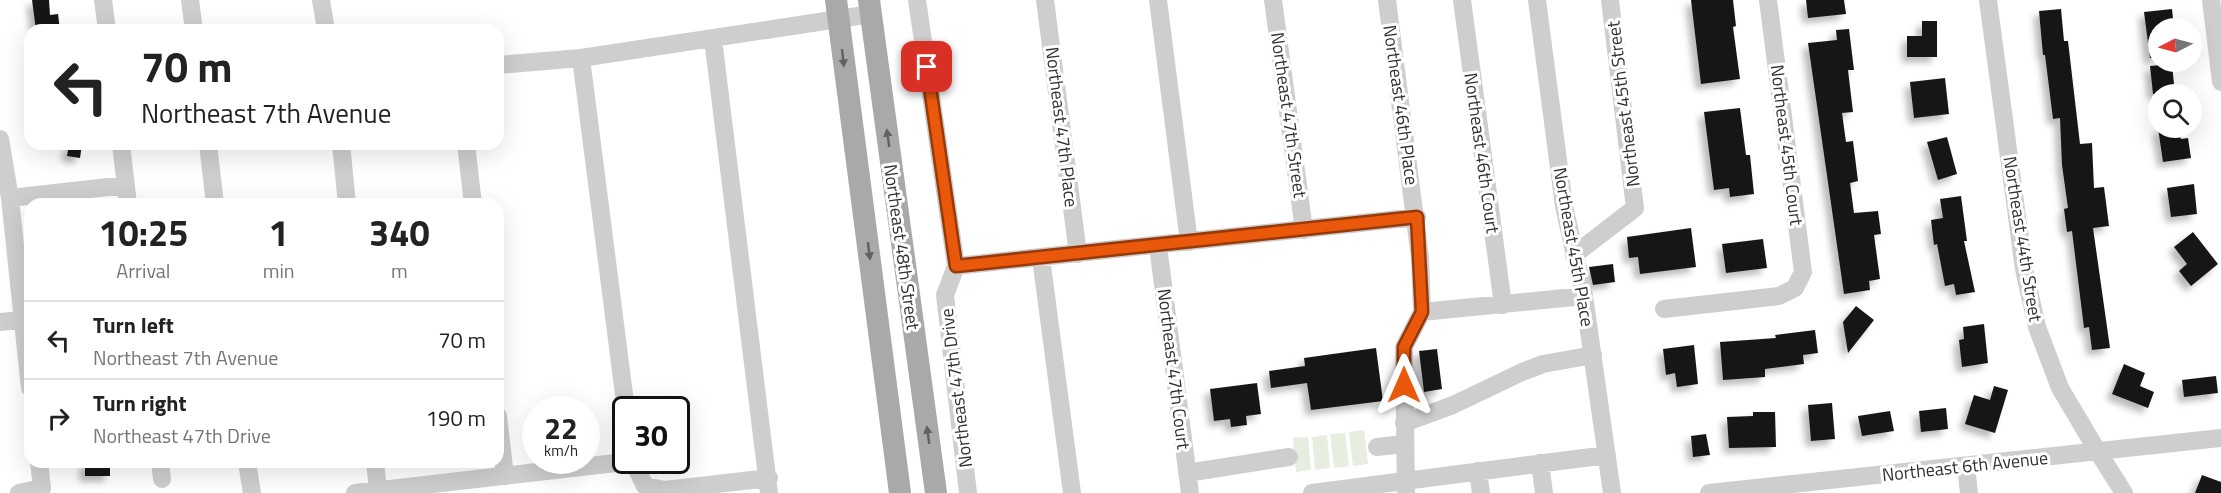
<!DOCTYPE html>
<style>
body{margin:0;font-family:"Titillium Web",sans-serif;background:#f2f2f2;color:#222;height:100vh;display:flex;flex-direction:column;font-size:22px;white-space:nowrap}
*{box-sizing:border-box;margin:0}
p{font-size:20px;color:#767676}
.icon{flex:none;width:33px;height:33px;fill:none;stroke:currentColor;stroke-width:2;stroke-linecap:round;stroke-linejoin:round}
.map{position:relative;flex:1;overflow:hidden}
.details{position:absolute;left:24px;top:198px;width:480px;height:270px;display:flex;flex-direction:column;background:#fff;border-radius:18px;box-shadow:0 6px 24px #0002}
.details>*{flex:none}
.guide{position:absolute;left:24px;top:24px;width:480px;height:126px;border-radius:18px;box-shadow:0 6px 24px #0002;background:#fff;color:#222;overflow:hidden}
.needle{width:39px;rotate:264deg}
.controls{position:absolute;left:2148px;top:18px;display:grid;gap:12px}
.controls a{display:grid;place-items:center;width:54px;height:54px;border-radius:50%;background:#fff;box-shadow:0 6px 24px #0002;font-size:30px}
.speed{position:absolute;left:522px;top:396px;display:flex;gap:12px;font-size:30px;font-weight:700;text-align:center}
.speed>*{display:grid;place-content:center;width:78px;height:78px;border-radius:50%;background:#fff;box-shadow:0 6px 24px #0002;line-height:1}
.speed small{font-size:15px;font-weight:400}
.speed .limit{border:3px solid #111;border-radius:9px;background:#fff;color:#111}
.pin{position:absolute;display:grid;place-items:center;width:51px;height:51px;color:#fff;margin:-26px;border-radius:12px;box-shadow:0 3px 9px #0006}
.me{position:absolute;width:66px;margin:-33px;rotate:0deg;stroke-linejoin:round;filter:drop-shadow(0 0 4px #0008)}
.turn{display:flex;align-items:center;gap:21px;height:126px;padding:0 18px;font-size:27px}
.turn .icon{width:78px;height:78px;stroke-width:2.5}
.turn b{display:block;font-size:42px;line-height:51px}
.eta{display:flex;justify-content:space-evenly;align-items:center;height:102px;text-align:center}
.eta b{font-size:36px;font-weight:700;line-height:42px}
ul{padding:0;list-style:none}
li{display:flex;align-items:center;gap:18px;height:78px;padding:0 18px;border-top:2px solid #e0e0e0}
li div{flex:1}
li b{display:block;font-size:22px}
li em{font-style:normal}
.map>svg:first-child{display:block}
</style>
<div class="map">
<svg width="2221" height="493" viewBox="0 0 2221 493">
<defs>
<filter id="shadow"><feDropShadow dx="-5.5" dy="5.5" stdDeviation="3" flood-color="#0004"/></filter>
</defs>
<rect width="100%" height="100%" fill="#fff"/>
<path fill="#e7eddf" d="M1364 430 1368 464 1353 466 1349 432Z
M1345 433 1349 466 1334 468 1330 434Z
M1327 435 1330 468 1315 470 1312 437Z
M1308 437 1311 470 1296 472 1293 438Z"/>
<path fill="#181818" filter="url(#shadow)" d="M32 0H49L50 15 58 14 60 30H36Z
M1691 0H1733L1736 26 1733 27 1740 79 1701 84Z
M1806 0H1844L1846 14 1808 18Z
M2061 9 2064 41H2068L2080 144 2092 143 2094 188 2104 187 2109 226 2093 228 2110 348 2092 350 2089 327 2084 328 2072 231 2067 232 2064 209 2068 208 2062 165 2060 118 2053 119 2045 55H2043L2039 11Z
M2172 9 2174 28H2158V58H2150L2144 12Z
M1922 21H1937V57H1907V36H1922Z
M1849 29 1854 70H1848L1853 112 1842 113 1846 142 1853 141 1858 181 1850 183 1854 213 1878 211 1881 234 1874 235 1880 279 1869 281 1870 290 1844 294 1808 43 1837 40 1836 30Z
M2172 64 2175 94H2153L2150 66Z
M1945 78 1949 114 1914 118 1910 82Z
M1740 108 1746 155H1750L1754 194 1730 197 1729 188 1714 190 1704 112Z
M2158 128H2179L2181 139 2188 138 2191 158 2163 162Z
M1947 137 1957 174 1938 180 1927 142Z
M69 144H82L80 158 67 156Z
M2194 184 2197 214 2171 217 2167 188Z
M1961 196 1967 241H1964L1975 292 1956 295 1954 284 1945 286 1937 244 1934 245 1931 220 1943 218 1940 199Z
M1691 228 1696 267 1640 274 1638 257 1629 258 1627 237Z
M2193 232 2218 264 2191 286 2179 271 2187 264 2174 247Z
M1763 239 1767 268 1726 273 1722 244Z
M1613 264 1615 282 1593 285 1589 267Z
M1856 306 1874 320 1848 353 1843 322Z
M1984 324 1988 363 1962 367 1959 340 1964 339 1963 327Z
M1815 330 1818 353 1803 355 1804 364 1765 369V377L1723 380 1720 342 1776 338 1775 335Z
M1694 345 1698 384 1677 387 1675 373 1666 375 1663 349Z
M1376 348 1383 401 1311 410 1307 383 1271 388 1269 371 1305 366 1304 358Z
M1437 349 1442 389 1424 392 1419 351Z
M2124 364 2145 373 2140 386 2154 392 2148 408 2112 394Z
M2216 376 2218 393 2184 397 2182 380Z
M1257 383 1261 414 1246 416 1247 425 1231 427 1230 419 1214 421 1210 389Z
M1994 386 2008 390 1995 433 1965 424 1974 395 1990 400Z
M1832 403 1835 439 1811 441 1808 405Z
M1946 408 1948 429 1921 432 1919 411Z
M1890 411 1894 431 1862 436 1858 416Z
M1753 412H1775L1776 447 1729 448 1727 417 1753 416Z
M1706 434 1710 455 1693 457 1691 436Z
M85 462H110V476H85Z
M2202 475 2221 482V493H2195Z"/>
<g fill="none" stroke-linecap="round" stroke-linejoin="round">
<path stroke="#cecece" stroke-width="18" d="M103 0 107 30
M190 0 194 30
M321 0 326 30
M917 0 956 266 945 295 968 493
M1045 0 1078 254
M1158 0 1189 242
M1273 0 1304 230
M1387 0 1420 258 1422 312 1404 347 1406 493
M1462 0 1503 305
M1537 0 1564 206 1584 296 1612 493
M1988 0 2024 269 2037 327 2060 388 2098 452 2124 493
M2211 0 2221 82
M713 39 769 493
M581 58 626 410
M498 65 581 58 871 14
M0 139 10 198 30 388
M121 144 128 204
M208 144 215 204
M341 144 347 204
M466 144 473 204
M10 198 126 185
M1158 246 1190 493
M1574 255 1635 208 1610 0
M1041 258 1072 493
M956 266 1417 217
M1664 309 1779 296 1795 288 1803 272 1768 0
M1422 312 1584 296
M0 322 22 320
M498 416 505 476
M1404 423 1453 405 1522 372 1543 364 1593 355
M1377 447 1404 444
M160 462 162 479
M247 462 252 493
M375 462 378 490
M1540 463 1544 493
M1966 466 1969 493
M1478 471 1481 493
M1187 473 1289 457
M19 493 42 488 39 462
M355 493 633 461 645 486 665 490 769 478
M1312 493 1607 455
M1709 493 2221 438"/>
<path stroke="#a9a9a9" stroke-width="22" d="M836 0 900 493
M869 0 936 493"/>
</g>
<defs><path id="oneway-solid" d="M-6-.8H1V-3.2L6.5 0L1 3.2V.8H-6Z" transform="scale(1.5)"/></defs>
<g fill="#616161">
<use href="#oneway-solid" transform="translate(843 58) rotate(83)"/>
<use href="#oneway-solid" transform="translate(888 138) rotate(-98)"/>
<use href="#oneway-solid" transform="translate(869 251) rotate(83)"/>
<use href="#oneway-solid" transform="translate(928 435) rotate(-98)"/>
</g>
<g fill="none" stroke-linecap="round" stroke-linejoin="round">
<g stroke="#983908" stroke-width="15">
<path id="route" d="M927 67 956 266 1417 217 1422 312 1404 347V385"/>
</g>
<use href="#route" stroke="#ea580c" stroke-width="10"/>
</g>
<g text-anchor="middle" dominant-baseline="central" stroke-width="6" stroke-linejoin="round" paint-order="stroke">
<g font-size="18" fill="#313131" stroke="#fff">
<text transform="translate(1623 104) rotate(-97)">Northeast 45th Street</text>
<text transform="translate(1401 105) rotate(82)">Northeast 46th Place</text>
<text transform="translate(1289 115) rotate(82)">Northeast 47th Street</text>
<text transform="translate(1062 127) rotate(83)">Northeast 47th Place</text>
<text transform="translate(1787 145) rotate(83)">Northeast 45th Court</text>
<text transform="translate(1482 153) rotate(82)">Northeast 46th Court</text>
<text transform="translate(2023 239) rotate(81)">Northeast 44th Street</text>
<text transform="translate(902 247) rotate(82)">Northeast 48th Street</text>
<text transform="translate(1574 247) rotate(80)">Northeast 45th Place</text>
<text transform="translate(1174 369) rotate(83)">Northeast 47th Court</text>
<text transform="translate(956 388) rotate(-97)">Northeast 47th Drive</text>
<text transform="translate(1965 466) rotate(-6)">Northeast 6th Avenue</text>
</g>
</g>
</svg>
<div class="controls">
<a><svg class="needle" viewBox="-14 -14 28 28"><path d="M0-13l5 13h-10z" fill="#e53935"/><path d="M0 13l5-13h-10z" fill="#767676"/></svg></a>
<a><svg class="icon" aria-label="search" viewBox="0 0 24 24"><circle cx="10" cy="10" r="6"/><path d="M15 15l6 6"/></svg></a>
</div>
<div class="speed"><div>22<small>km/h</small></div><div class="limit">30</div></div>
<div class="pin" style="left:927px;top:67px;background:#d93025"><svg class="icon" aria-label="arrive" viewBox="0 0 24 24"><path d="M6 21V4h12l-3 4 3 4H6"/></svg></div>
<svg class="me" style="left:1404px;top:385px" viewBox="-20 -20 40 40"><path d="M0-17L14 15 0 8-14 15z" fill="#ea580c" stroke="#fff" stroke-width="4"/></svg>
<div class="guide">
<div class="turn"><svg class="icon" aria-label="left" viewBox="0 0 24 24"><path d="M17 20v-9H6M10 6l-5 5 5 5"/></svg><div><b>70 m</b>Northeast 7th Avenue</div></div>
</div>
<section class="details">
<div class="eta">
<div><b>10:25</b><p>Arrival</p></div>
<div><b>1</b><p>min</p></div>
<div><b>340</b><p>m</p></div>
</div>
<ul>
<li><svg class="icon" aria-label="left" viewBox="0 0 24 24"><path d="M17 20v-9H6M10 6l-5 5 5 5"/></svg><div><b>Turn left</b><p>Northeast 7th Avenue</p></div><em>70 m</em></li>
<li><svg class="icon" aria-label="right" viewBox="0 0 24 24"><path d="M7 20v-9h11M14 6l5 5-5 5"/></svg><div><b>Turn right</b><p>Northeast 47th Drive</p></div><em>190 m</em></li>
</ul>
</section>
</div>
